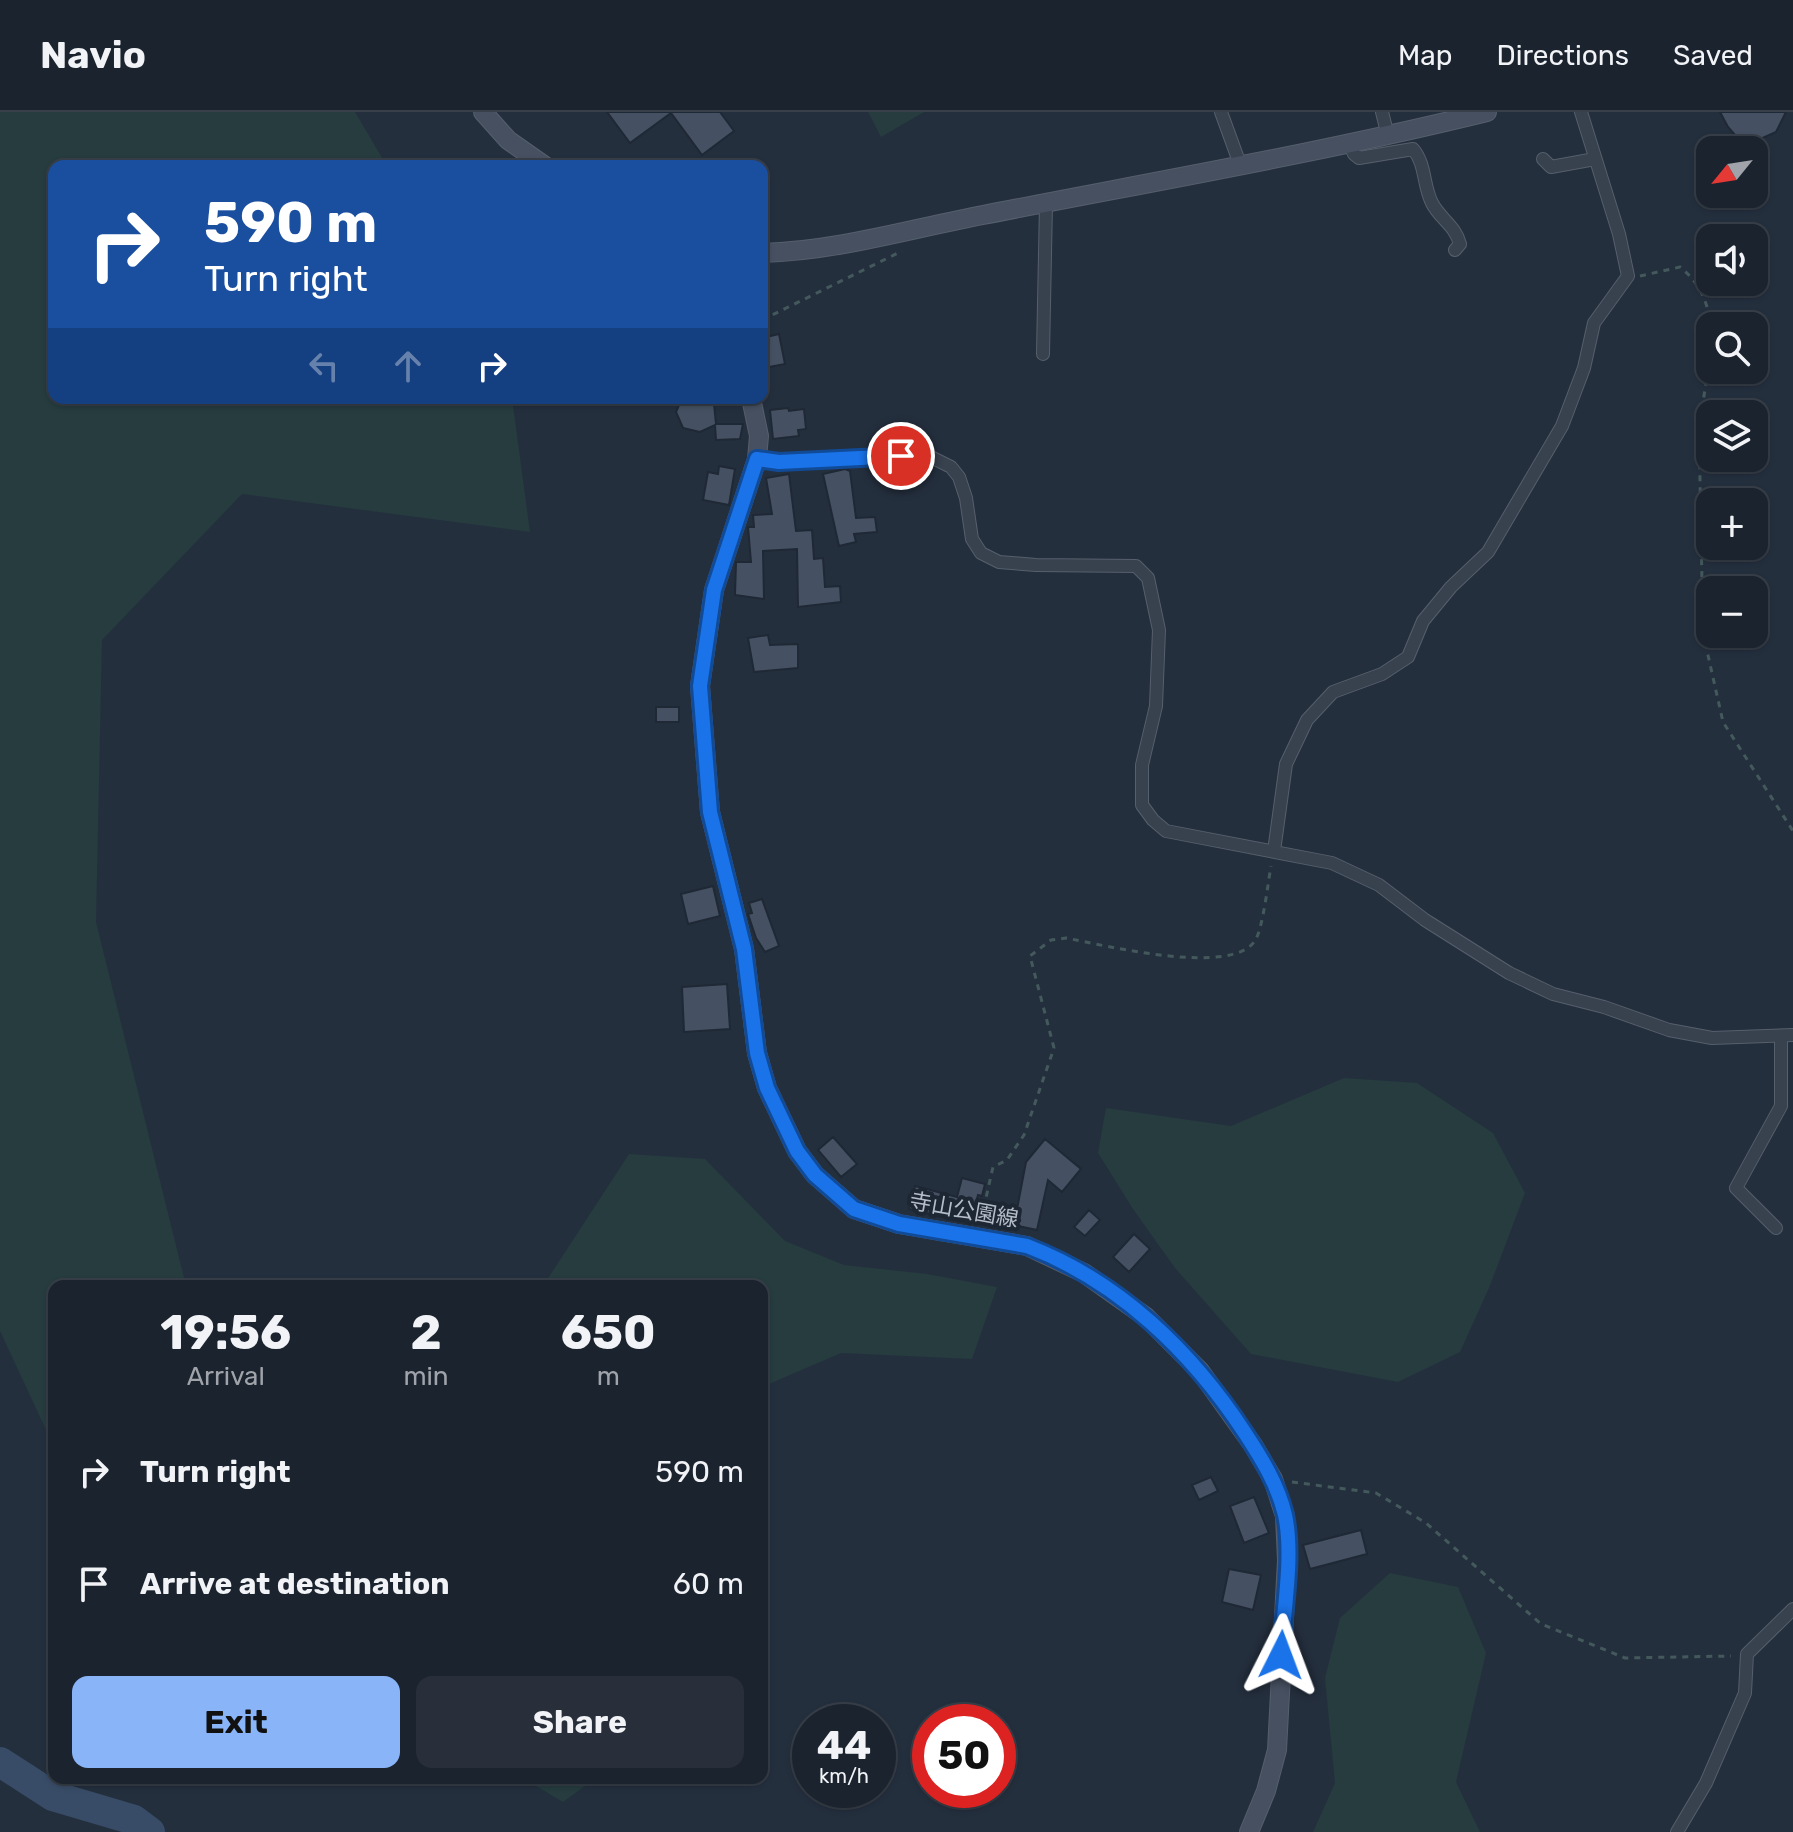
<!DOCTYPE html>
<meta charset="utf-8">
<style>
body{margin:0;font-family:Rubik,"Noto Sans JP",sans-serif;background:#282f3a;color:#f1f3f6;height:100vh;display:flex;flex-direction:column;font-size:30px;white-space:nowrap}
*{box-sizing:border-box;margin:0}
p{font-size:26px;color:#a0a4aa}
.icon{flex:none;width:44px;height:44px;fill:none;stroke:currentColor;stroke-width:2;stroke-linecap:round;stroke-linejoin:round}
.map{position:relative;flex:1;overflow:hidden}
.details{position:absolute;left:48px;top:1168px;width:720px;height:504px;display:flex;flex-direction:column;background:#1b232e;border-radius:16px;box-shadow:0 2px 6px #0004,0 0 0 2px #39404a}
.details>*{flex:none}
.guide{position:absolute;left:48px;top:48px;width:720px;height:244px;border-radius:16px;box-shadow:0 2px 6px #0004,0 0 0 2px #39404a;background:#1a4fa0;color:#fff;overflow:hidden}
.needle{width:52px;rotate:240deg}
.buttons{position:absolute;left:1696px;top:24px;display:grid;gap:16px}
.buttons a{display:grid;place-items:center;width:72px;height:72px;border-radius:16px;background:#1b232e;box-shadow:0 2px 6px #0004,0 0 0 2px #39404a;font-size:40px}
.speed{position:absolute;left:792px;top:1592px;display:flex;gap:16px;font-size:40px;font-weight:700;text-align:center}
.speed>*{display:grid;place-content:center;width:104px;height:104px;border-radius:50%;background:#1b232e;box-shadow:0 2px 6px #0004,0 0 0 2px #39404a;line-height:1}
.speed small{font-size:20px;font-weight:400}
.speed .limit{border:12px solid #d22;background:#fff;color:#111}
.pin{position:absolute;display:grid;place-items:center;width:68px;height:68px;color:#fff;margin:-34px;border:4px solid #fff;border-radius:50%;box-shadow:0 2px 8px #0007}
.me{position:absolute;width:88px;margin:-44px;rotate:3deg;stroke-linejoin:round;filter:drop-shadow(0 0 6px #0008)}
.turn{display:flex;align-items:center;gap:28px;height:168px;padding:0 24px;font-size:36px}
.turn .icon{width:104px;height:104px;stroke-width:2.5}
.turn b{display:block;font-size:56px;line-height:68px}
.lanes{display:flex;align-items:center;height:76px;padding:0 24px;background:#0003;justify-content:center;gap:40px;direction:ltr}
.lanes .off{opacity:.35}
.eta{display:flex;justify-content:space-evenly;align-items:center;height:136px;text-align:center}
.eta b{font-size:48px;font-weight:700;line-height:56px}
.primary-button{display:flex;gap:16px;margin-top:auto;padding:16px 24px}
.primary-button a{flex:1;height:92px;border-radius:16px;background:#8ab4f8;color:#111;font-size:32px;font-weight:700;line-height:92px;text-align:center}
.primary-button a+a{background:#282f3a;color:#f1f3f6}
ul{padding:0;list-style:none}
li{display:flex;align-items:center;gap:24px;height:112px;padding:0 24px}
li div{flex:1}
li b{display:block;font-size:30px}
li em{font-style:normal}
header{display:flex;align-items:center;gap:48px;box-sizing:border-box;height:112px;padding:0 40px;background:#1b232e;border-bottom:2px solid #39404a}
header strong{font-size:38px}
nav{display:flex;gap:44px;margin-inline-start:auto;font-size:28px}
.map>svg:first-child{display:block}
</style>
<header>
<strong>Navio</strong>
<nav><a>Map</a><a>Directions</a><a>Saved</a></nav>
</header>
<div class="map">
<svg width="1793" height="1720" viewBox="0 0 1793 1720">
<rect width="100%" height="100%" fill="#242f3e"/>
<path fill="#263c3f" d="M0 0H355L387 54H54V286H512L530 420 242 382 102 528 96 810 186 1174H54V1335L0 1219Z
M868 0H924L881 25Z
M1344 966 1417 971 1493 1021 1525 1081 1489 1176 1460 1240 1398 1270 1251 1242 1175 1156 1133 1097 1098 1041 1106 996 1231 1014Z
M629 1042 705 1047 785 1129 844 1153 927 1162 997 1175 972 1247 841 1241 762 1275V1174H543Z
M1390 1461 1458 1475 1486 1541 1456 1670 1480 1720H1313L1335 1671 1325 1566 1340 1506Z
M523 1666H596L563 1690Z"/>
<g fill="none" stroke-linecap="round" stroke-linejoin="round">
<path stroke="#394c67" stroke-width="30" d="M0 1650 53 1684 134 1708 150 1720"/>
</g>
<path fill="#455162" stroke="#1f2835" stroke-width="2" d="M607 0H720L734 19 702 43 671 1 630 31Z
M1720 0H1786L1776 20 1756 29 1735 23 1728 15Z
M779 222 785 252 764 256 762 226Z
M682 286H709L714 292 716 312H743L740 327 716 328 715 313 700 320 683 316 676 300Z
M788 296 789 299 804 297 806 317 798 318 799 324 773 327 770 298Z
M719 354 735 357 729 393 703 388 708 360 718 362Z
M845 357 850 359 856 406 875 405 877 420 854 422 856 430 839 434 823 362Z
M789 362 796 419 812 418 814 447 823 446 825 475 840 474 841 490 798 495 797 437 763 439 764 487 735 483 736 450H751L748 415H754L753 403 772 402 766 366Z
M768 523 770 533 798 532V556L754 560 748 526Z
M656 595H679V610H656Z
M713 774 720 804 688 812 681 782Z
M762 787 779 834 765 840 756 826 748 802 752 801 749 791Z
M727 872 730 917 684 920 682 875Z
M833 1025 857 1052 841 1065 818 1038Z
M1045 1027 1081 1057 1062 1080 1048 1068 1037 1118 1014 1113 1026 1050Z
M962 1066 985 1072 982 1084 978 1083 970 1112 909 1097 915 1074 957 1085Z
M1089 1098 1100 1108 1085 1124 1074 1115Z
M1134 1122 1150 1137 1129 1160 1113 1145Z
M1211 1365 1218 1379 1199 1388 1192 1373Z
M1254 1385 1269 1421 1244 1431 1230 1394Z
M1361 1418 1367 1442 1310 1457 1303 1433Z
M1229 1457 1261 1463 1253 1498 1222 1490Z"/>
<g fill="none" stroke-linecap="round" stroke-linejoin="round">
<g stroke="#565f6c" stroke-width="14">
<path id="street" d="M1221 0 1241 55
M1382 0 1388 24
M1350 33 1354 42 1359 46 1413 37C1426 52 1423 74 1432 91 1440 107 1455 113 1460 132L1455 138
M1543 47 1551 55 1595 47
M1043 242 1046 92
M757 347 779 350 927 343 951 355 959 365 966 386 972 427 981 441 999 450 1036 453 1136 454 1148 466 1159 518 1156 594 1142 653V693L1153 708 1166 719 1332 751 1379 773 1425 808 1509 861 1553 882 1604 895 1669 918 1712 926 1793 923
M1274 739 1286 652 1307 608 1333 580 1382 562 1408 545 1423 509 1451 475 1488 440 1562 314 1584 256 1594 211 1628 164 1619 122 1581 0
M1776 1116 1736 1076 1781 994V924
M1677 1720 1706 1671 1745 1581 1747 1542 1793 1497"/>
</g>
<g stroke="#565f6c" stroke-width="20">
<path id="secondary" d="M483 0 508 28 545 54
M762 141C836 139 910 117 983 103 1151 70 1320 41 1487 0
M751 286 759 324 757 347 714 478 700 574 710 700 744 837 757 941 767 976 797 1039 815 1063 854 1097 899 1112 1027 1134 1084 1161 1146 1205 1200 1259 1253 1333 1273 1367 1285 1404 1287 1448 1277 1638 1266 1679 1249 1720"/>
</g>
<path stroke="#44595c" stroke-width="3" stroke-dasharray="6 6" stroke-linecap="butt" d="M1640 164 1680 155C1699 170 1708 190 1711 214
M762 208 902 139
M1710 244 1699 317 1703 521 1723 610 1793 719
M981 1108 993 1055 1007 1048 1024 1023 1054 936 1030 844 1051 828 1066 826C1103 833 1235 866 1256 827 1263 814 1268 771 1271 754
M1292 1370 1376 1381 1426 1411 1541 1512 1625 1546 1731 1544"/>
<use href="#street" stroke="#38414e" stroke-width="12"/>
<use href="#secondary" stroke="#465061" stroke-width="18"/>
</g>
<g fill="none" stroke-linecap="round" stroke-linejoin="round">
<g stroke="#114b97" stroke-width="20">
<path id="route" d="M901 344 779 350 757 347 714 478 700 574 710 700 744 837 757 941 767 976 797 1039 815 1063 854 1097 899 1112 1027 1134C1119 1169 1192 1240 1245 1321 1262 1347 1278 1373 1285 1403 1294 1445 1283 1500 1281 1543"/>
</g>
<use href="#route" stroke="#1a73e8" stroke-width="14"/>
</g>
<g text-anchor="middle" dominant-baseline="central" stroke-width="8" stroke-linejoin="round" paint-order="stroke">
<g font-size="22" fill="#b4bcc9" stroke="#1d2633">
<text transform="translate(964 1098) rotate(10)">寺山公園線</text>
</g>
</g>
</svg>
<div class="buttons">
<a><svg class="needle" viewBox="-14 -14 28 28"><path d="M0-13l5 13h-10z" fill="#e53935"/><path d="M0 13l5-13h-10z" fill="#a0a4aa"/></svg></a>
<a><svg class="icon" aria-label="sound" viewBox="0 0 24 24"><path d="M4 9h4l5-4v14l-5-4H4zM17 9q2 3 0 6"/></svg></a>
<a><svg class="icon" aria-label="search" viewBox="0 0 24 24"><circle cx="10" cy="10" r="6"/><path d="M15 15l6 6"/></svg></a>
<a><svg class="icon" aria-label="layers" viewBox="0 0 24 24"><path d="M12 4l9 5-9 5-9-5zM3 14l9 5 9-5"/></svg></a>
<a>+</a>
<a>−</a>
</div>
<div class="speed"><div>44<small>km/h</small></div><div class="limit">50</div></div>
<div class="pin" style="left:901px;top:344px;background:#d93025"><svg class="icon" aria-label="arrive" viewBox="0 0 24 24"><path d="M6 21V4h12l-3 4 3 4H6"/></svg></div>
<svg class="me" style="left:1281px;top:1543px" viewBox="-20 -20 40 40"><path d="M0-17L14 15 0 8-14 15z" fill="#1a73e8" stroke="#fff" stroke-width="4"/></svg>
<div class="guide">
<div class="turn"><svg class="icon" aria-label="right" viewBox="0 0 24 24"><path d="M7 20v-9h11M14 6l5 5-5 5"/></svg><div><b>590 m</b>Turn right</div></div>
<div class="lanes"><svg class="icon off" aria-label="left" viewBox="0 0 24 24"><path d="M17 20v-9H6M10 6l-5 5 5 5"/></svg><svg class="icon off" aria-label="ahead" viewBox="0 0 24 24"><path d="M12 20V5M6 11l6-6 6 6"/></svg><svg class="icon" aria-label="right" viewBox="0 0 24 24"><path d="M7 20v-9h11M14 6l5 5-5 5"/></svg></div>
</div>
<section class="details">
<div class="eta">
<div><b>19:56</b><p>Arrival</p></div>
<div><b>2</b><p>min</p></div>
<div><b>650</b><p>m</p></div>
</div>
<ul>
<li><svg class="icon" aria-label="right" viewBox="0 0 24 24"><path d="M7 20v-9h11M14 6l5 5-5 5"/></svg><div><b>Turn right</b></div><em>590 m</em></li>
<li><svg class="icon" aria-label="arrive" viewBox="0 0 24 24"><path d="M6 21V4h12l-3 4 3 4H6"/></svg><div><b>Arrive at destination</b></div><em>60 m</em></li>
</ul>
<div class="primary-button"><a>Exit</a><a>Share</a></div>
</section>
</div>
